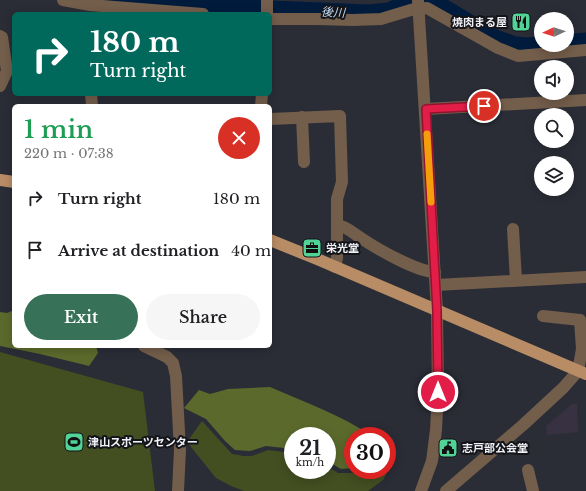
<!DOCTYPE html>
<meta charset="utf-8">
<style>
body{margin:0;font-family:"Libre Baskerville","Noto Sans JP",serif;background:#f6f6f6;color:#202124;height:100vh;display:flex;flex-direction:column;font-size:15px;white-space:nowrap}
*{box-sizing:border-box;margin:0}
p{font-size:13px;color:#757577}
.icon{flex:none;width:22px;height:22px;fill:none;stroke:currentColor;stroke-width:2;stroke-linecap:round;stroke-linejoin:round}
.map{position:relative;flex:1;overflow:hidden}
.sheet{position:absolute;left:12px;top:104px;width:260px;height:244px;display:flex;flex-direction:column;background:#fff;border-radius:6px;box-shadow:0 2px 10px #0003}
.sheet>*{flex:none}
.guide{position:absolute;left:12px;top:12px;width:260px;height:84px;border-radius:6px;box-shadow:0 2px 10px #0003;background:#00695c;color:#fff;overflow:hidden}
.needle{width:26px;rotate:266deg}
.tools{position:absolute;left:534px;top:12px;display:grid;gap:8px}
.tools a{display:grid;place-items:center;width:40px;height:40px;border-radius:50%;background:#fff;box-shadow:0 2px 10px #0003;font-size:20px}
.speed{position:absolute;left:284px;top:427px;display:flex;gap:8px;font-size:20px;font-weight:700;text-align:center}
.speed>*{display:grid;place-content:center;width:52px;height:52px;border-radius:50%;background:#fff;box-shadow:0 2px 10px #0003;line-height:1}
.speed small{font-size:10px;font-weight:400}
.speed .limit{border:6px solid #d22;background:#fff;color:#111}
.pin{position:absolute;display:grid;place-items:center;width:34px;height:34px;color:#fff;margin:-17px;border:2px solid #fff;border-radius:50%;box-shadow:0 1px 4px #0007}
.me{position:absolute;width:44px;margin:-22px;rotate:0deg;stroke-linejoin:round;filter:drop-shadow(0 0 3px #0008)}
.turn{display:flex;align-items:center;gap:14px;height:84px;padding:0 12px;font-size:18px}
.turn .icon{width:52px;height:52px;stroke-width:2.5}
.turn b{display:block;font-size:28px;line-height:34px}
.round{display:grid;place-items:center;flex:none;width:42px;height:42px;border-radius:21px;background:#f6f6f6}
.head{display:flex;align-items:center;justify-content:space-between;height:68px;padding:0 12px}
h1{font-size:24px;font-weight:600;line-height:30px;color:#1e9e55}
.action{display:flex;gap:8px;margin-top:auto;padding:8px 12px}
.action a{flex:1;height:46px;border-radius:24px;background:#367158;color:#fff;font-size:16px;font-weight:600;line-height:46px;text-align:center}
.action a+a{background:#f6f6f6;color:#202124}
ul{padding:0;list-style:none}
li{display:flex;align-items:center;gap:12px;height:52px;padding:0 12px}
li div{flex:1}
li b{display:block;font-size:15px}
li em{font-style:normal}
.map>svg:first-child{display:block}
</style>
<div class="map">
<svg width="586" height="491" viewBox="0 0 586 491">
<rect width="100%" height="100%" fill="#2a2d36"/>
<path fill="#383141" d="M577 403 578 432 547 435 546 426 572 404Z"/>
<path fill="#434f21" d="M0 352 143 392 155 491H0Z
M202 421 232 454 244 456H252L268 450 293 453V470H327V466L338 473H355L363 470H387V454L395 458 383 480 368 491H244L231 486 216 478 187 442Z"/>
<path fill="#5b6a2c" d="M14 310V346H96L98 353 89 366 40 354 0 346V312L7 313Z
M270 387C304 402 341 415 372 436H353V468L341 469 327 461V436H293V449L266 446 250 451 235 450 225 441 206 419 184 408 199 390 210 394 228 389Z"/>
<g fill="none" stroke-linecap="round" stroke-linejoin="round">
<path stroke="#001b3c" stroke-width="19" d="M110 1 127 3 152 1 247 9 369 14 389 12 412 2 423 0 431 1 495 39 515 46 528 47 550 45
M567 44 586 42"/>
<path stroke="#735d4b" stroke-width="12" d="M63 0 90 5 203 14
M418 0 437 311 438 392 436 430 432 461 421 491
M267 14V0
M270 19H317L353 20 381 19 414 9 427 8 498 48 518 56 586 50
M0 36 2 37 7 71 0 86
M91 94 92 106
M261 106 262 94
M426 109 586 100
M302 117 304 162
M270 119 340 116 342 182 337 199V258L335 267
M337 225C347 226 355 235 364 240 379 250 418 272 435 272
M513 229 516 280
M436 285 586 277
M144 346 167 357 173 363 176 376 180 450 178 491
M528 470 533 491
M446 491 523 425 563 388 578 371 582 349 580 320 543 316"/>
<path stroke="#b88c65" stroke-width="12" d="M0 180 14 182
M270 240 317 259 586 374"/>
</g>
<g fill="none" stroke-linecap="round" stroke-linejoin="round">
<g stroke="#92132f" stroke-width="10">
<path id="route" d="M438 392 437 311 426 109 484 106"/>
</g>
<use href="#route" stroke="#e11d48" stroke-width="7"/>
<path stroke="#f59e0b" stroke-width="7" d="M427 134 431 202"/>
</g>
<defs>
<g id="restaurant-square" transform="scale(1)"><rect x="-9" y="-9" width="18" height="18" rx="4" fill="#51d397" stroke="#141519"/><path d="M-5-6h1v4h1v-4h1v4h1v-4h1v5L-1.5 .5V6h-2V.5L-5-1ZM5-6V6H3V1.5H1.5Q1.5-4 5-6Z" fill="#111"/></g>
<g id="office-square" transform="scale(1)"><rect x="-9" y="-9" width="18" height="18" rx="4" fill="#51d397" stroke="#141519"/><path d="M-6-3h4V-5.5h4V-3h4V5H-6ZM-1-4.5V-3h2v-1.5ZM-6 0V1H6V0Z" fill="#111"/></g>
<g id="stadium-square" transform="scale(1)"><rect x="-9" y="-9" width="18" height="18" rx="4" fill="#51d397" stroke="#141519"/><path d="M0-5a6.5 5 0 1 0 0 10a6.5 5 0 1 0 0-10ZM-3.5-1.8h7v3.6h-7Z" fill="#111"/></g>
<g id="civic-square" transform="scale(1)"><rect x="-9" y="-9" width="18" height="18" rx="4" fill="#51d397" stroke="#141519"/><path d="M-.6-6.5H3V-4.5H.6V-3L4-1V1h2V6H-6V1h2V-1L-.6-3ZM-1.2 2.5V6h2.4V2.5Z" fill="#111"/></g>
</defs>
<g fill-rule="evenodd">
<use href="#restaurant-square" x="521" y="22"/>
<use href="#office-square" x="312" y="248"/>
<use href="#stadium-square" x="74" y="442"/>
<use href="#civic-square" x="448" y="448"/>
</g>
<g text-anchor="middle" dominant-baseline="central" stroke-width="4" stroke-linejoin="round" paint-order="stroke">
<g font-size="11" font-weight="bold" fill="#f0f2f8" stroke="#141519" text-anchor="start">
<text x="507" y="22" text-anchor="end">焼肉まる屋</text>
<text x="326" y="248">栄光堂</text>
<text x="88" y="442">津山スポーツセンター</text>
<text x="462" y="448">志戸部公会堂</text>
</g>
<g font-size="12" font-style="italic" fill="#c0d8f4" stroke="#141519">
<text transform="translate(333 12) rotate(3)">後川</text>
</g>
</g>
</svg>
<div class="tools">
<a><svg class="needle" viewBox="-14 -14 28 28"><path d="M0-13l5 13h-10z" fill="#e53935"/><path d="M0 13l5-13h-10z" fill="#757577"/></svg></a>
<a><svg class="icon" aria-label="sound" viewBox="0 0 24 24"><path d="M4 9h4l5-4v14l-5-4H4zM17 9q2 3 0 6"/></svg></a>
<a><svg class="icon" aria-label="search" viewBox="0 0 24 24"><circle cx="10" cy="10" r="6"/><path d="M15 15l6 6"/></svg></a>
<a><svg class="icon" aria-label="layers" viewBox="0 0 24 24"><path d="M12 4l9 5-9 5-9-5zM3 14l9 5 9-5"/></svg></a>
</div>
<div class="speed"><div>21<small>km/h</small></div><div class="limit">30</div></div>
<div class="pin" style="left:484px;top:106px;background:#d93025"><svg class="icon" aria-label="arrive" viewBox="0 0 24 24"><path d="M6 21V4h12l-3 4 3 4H6"/></svg></div>
<svg class="me" style="left:438px;top:392px" viewBox="-20 -20 40 40"><circle r="17" fill="#e11d48" stroke="#fff" stroke-width="3"/><path d="M0-11L8 9 0 5-8 9z" fill="#fff"/></svg>
<div class="guide">
<div class="turn"><svg class="icon" aria-label="right" viewBox="0 0 24 24"><path d="M7 20v-9h11M14 6l5 5-5 5"/></svg><div><b>180 m</b>Turn right</div></div>
</div>
<section class="sheet">
<div class="head"><div><h1>1 min</h1><p>220 m · 07:38</p></div><a class="round" style="background:#d93025;color:#fff"><svg class="icon" aria-label="close" viewBox="0 0 24 24"><path d="M6 6l12 12M18 6L6 18"/></svg></a></div>
<ul>
<li><svg class="icon" aria-label="right" viewBox="0 0 24 24"><path d="M7 20v-9h11M14 6l5 5-5 5"/></svg><div><b>Turn right</b></div><em>180 m</em></li>
<li><svg class="icon" aria-label="arrive" viewBox="0 0 24 24"><path d="M6 21V4h12l-3 4 3 4H6"/></svg><div><b>Arrive at destination</b></div><em>40 m</em></li>
</ul>
<div class="action"><a>Exit</a><a>Share</a></div>
</section>
</div>
